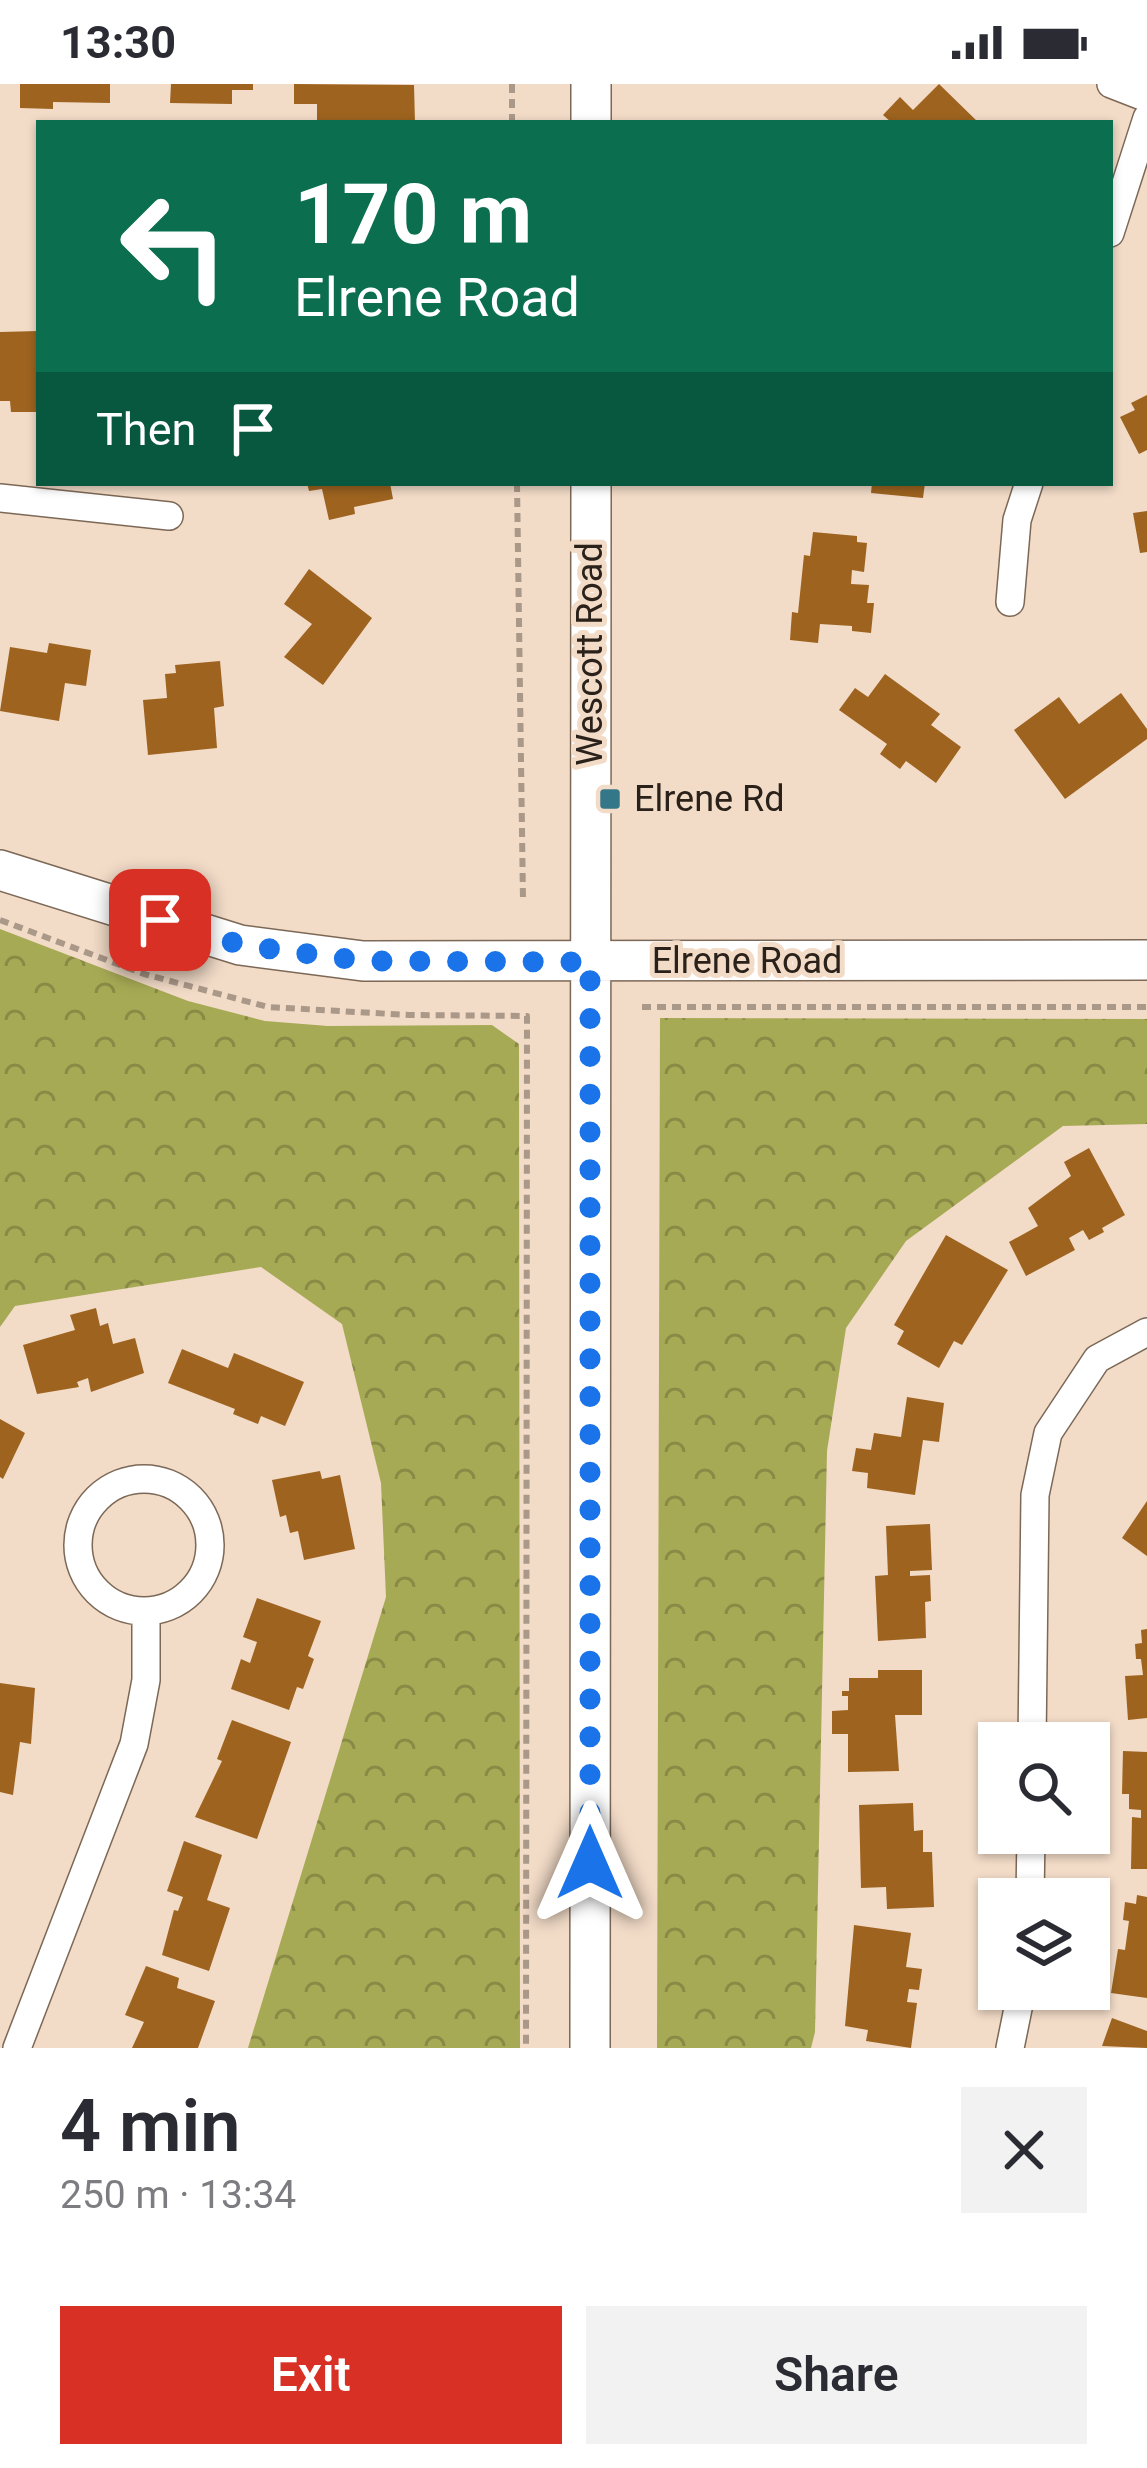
<!DOCTYPE html>
<meta charset="utf-8">
<style>
body{margin:0;font-family:Roboto,sans-serif;background:#f2f2f3;color:#2b2b33;height:100vh;display:flex;flex-direction:column;font-size:45px;white-space:nowrap}
*{box-sizing:border-box;margin:0}
p{font-size:39px;color:#7c7c81}
.icon{flex:none;width:66px;height:66px;fill:none;stroke:currentColor;stroke-width:2;stroke-linecap:round;stroke-linejoin:round}
.map{position:relative;height:1964px;overflow:hidden}
.side{display:flex;flex-direction:column;background:#fff;flex:1}
.side>*{flex:none}
.banner{position:absolute;left:36px;top:36px;width:1077px;height:366px;border-radius:0px;box-shadow:0 3px 9px #0004;background:#0b6e4f;color:#fff;overflow:hidden}
.fabs{position:absolute;left:978px;top:1638px;display:grid;gap:24px}
.fabs a{display:grid;place-items:center;width:132px;height:132px;border-radius:0px;background:#fff;box-shadow:0 3px 9px #0004;font-size:60px}
.pin{position:absolute;display:grid;place-items:center;width:102px;height:102px;color:#fff;margin:-51px;border-radius:24px;box-shadow:0 6px 18px #0006}
.me{position:absolute;width:132px;margin:-66px;rotate:0deg;stroke-linejoin:round;filter:drop-shadow(0 0 9px #0008)}
.turn{display:flex;align-items:center;gap:42px;height:252px;padding:0 60px;font-size:54px}
.turn .icon{width:156px;height:156px;stroke-width:2.5}
.turn b{display:block;font-size:84px;line-height:102px}
.then{display:flex;align-items:center;height:114px;padding:0 60px;background:#0003;gap:24px;font-size:45px}
.round{display:grid;place-items:center;flex:none;width:126px;height:126px;border-radius:0px;background:#f2f2f3}
.overview{display:flex;align-items:center;justify-content:space-between;height:204px;padding:0 60px}
h1{font-size:72px;font-weight:600;line-height:90px}
.cta{display:flex;gap:24px;margin-top:auto;padding:24px 60px}
.cta a{flex:1;height:138px;border-radius:0px;background:#d93025;color:#fff;font-size:48px;font-weight:600;line-height:138px;text-align:center}
.cta a+a{background:#f2f2f3;color:#2b2b33}
.status{display:flex;justify-content:space-between;align-items:center;height:84px;padding:0 60px;background:#fff;direction:ltr}
.status svg{height:33px;fill:currentColor}
.map>svg:first-child{display:block}
</style>
<div class="status"><b>13:30</b><svg viewBox="0 0 49 12"><path d="M0 12V9h3v3zM5 12V6h3v6zM10 12V3h3v9zM15 12V0h3v12zM26 1h20v11H26zM47 4h2v5h-2z"/></svg></div>
<div class="map">
<svg width="1147" height="1964" viewBox="0 0 1147 1964">
<defs>
<pattern id="forest-crowns" width="20" height="18" patternUnits="userSpaceOnUse" patternTransform="scale(3)"><rect width="20" height="18" fill="#a7aa54"/><path d="M2 6a3 3 0 1 1 6 0M12 15a3 3 0 1 1 6 0" fill="none" stroke="#888a45"/></pattern>
</defs>
<rect width="100%" height="100%" fill="#f2dbc7"/>
<path fill="url(#forest-crowns)" d="M0 845 188 917 265 937 328 942 492 941 519 960 520 1964H248L386 1513 381 1399 342 1240 261 1183 15 1222 0 1243Z
M660 934 1147 935V1040L1063 1042 906 1157 846 1244 827 1367 815 1948 811 1964H657Z"/>
<path fill="#9d631f" d="M20 0H110V19L53 18V25L20 24Z
M171 0H253V6H232V20L170 19Z
M294 0 414 1 415 39H317V20H294Z
M939 0 979 39H892L883 31 900 13 913 26Z
M38 247 39 328H11L10 317H0V248Z
M1147 311V366L1139 370 1120 333 1135 326 1131 319Z
M307 399H390L393 415 354 423 355 430 329 436 322 405 309 407Z
M872 399H925L923 414 871 409Z
M1147 427V468L1140 469 1133 429Z
M813 448 857 452V458L867 459 864 488 852 486 851 500 869 501 867 519H874L871 549 852 547V542L820 540 818 559 790 556 792 528 798 529 804 471 810 472Z
M309 485 372 534 323 601 284 573 312 540 284 520Z
M49 559 91 566 86 602 65 599 59 637 0 627 10 563 47 569Z
M220 577 224 622 214 624 217 664 148 671 143 616 167 614 165 590 176 589 175 581Z
M885 590 940 630 931 641 961 663 936 699 906 677 900 685 880 670 887 660 839 626 855 604 868 613Z
M1121 609 1147 645V655L1065 715 1014 646 1059 613 1079 640Z
M1089 1064 1125 1131 1102 1144 1104 1148 1089 1156 1083 1146 1069 1154 1075 1166 1026 1192 1009 1158 1038 1142 1028 1124 1071 1092 1064 1078Z
M946 1151 1008 1186 962 1261 954 1257 939 1284 897 1260 904 1247 894 1241Z
M96 1224 100 1242 108 1239 113 1260 135 1254 144 1289 91 1308 88 1294 77 1298 79 1303 37 1310 23 1261 75 1246 70 1231Z
M182 1265 228 1284 234 1269 304 1298 285 1342 261 1332 258 1340 233 1330 235 1325 168 1299Z
M907 1313 944 1319 939 1358 923 1356 915 1411 867 1404 868 1389 852 1387 856 1364 871 1366 874 1349 901 1353Z
M0 1335 25 1349 3 1395 0 1393Z
M320 1387 322 1395 340 1391 355 1465 304 1476 298 1447 290 1449 286 1431 280 1433 272 1396Z
M1147 1417V1472L1122 1454Z
M930 1440 932 1486 910 1487V1492L930 1491 931 1517 925 1518 926 1554 878 1557 875 1492 888 1491 886 1442Z
M257 1514 321 1537 308 1572 314 1575 303 1605 297 1603 289 1626 231 1605 241 1575 250 1579 257 1558 243 1553Z
M1147 1545V1634L1128 1636 1125 1592 1143 1591 1141 1575H1136L1135 1560 1142 1559 1141 1546Z
M878 1586H922V1631H895L899 1687 848 1688V1650H832V1627L848 1626V1612H842V1607H849V1594H878Z
M0 1599 35 1604 31 1660 20 1658 13 1711 0 1708Z
M232 1636 291 1658 257 1755 195 1733 222 1677 217 1675Z
M1123 1667 1147 1668V1785H1131L1132 1733 1141 1734V1726L1129 1725V1710H1122Z
M913 1719 914 1747 923 1746V1768H932L934 1823 887 1825 886 1803 861 1804 859 1721Z
M184 1757 222 1771 207 1816 230 1824 209 1887 162 1871 174 1826 178 1827 183 1813 167 1807Z
M1137 1811 1147 1813V1914L1111 1909 1118 1865 1125 1866 1129 1837 1123 1836 1125 1818 1136 1820Z
M854 1841 911 1849 906 1883 922 1885 919 1906 909 1905 907 1918 917 1919 911 1964 866 1957 868 1946 845 1942Z
M146 1882 179 1894 177 1904 215 1917 198 1964H132L144 1938 125 1931Z
M1112 1934 1147 1947V1964L1102 1962Z"/>
<g fill="none" stroke-linecap="round" stroke-linejoin="round">
<g stroke="#7c6856" stroke-width="30">
<path id="street" d="M1111 0 1147 14
M1110 149 1147 34
M0 414 169 432
M1010 518 1017 436 1029 399
M78 1461a66 66 0 1 1 132 0a66 66 0 1 1-132 0Z
M1032 1659 1035 1411 1048 1349 1097 1275 1147 1248
M1030 1815 1031 1749
M17 1964 134 1660 146 1596V1527
M1010 1964 1022 1905"/>
</g>
<g stroke="#7c6856" stroke-width="42">
<path id="secondary" d="M591 39V0
M0 786 240 861 363 877 1147 876
M590 1964 591 399"/>
</g>
<path stroke="#aa9888" stroke-width="6" stroke-dasharray="9 6" stroke-linecap="butt" d="M512 0V39
M517 399 523 816
M0 836 144 890 268 923 409 931 527 932 526 1964
M642 923H1147"/>
<use href="#street" stroke="#fff" stroke-width="27"/>
<use href="#secondary" stroke="#fff" stroke-width="39"/>
</g>
<g fill="none" stroke-linecap="round" stroke-linejoin="round">
<path stroke="#1a73e8" stroke-width="21" stroke-dasharray="0 37.8" d="M160 836 241 861 363 877 590 878V1779"/>
</g>
<rect fill="#347788" stroke="#f2dbc7" stroke-width="4.5" x="598" y="703" width="24" height="24" rx="6"/>
<g text-anchor="middle" dominant-baseline="central" stroke-width="10" stroke-linejoin="round" paint-order="stroke">
<g font-size="36" fill="#2a221a" stroke="#f2dbc7">
<text transform="translate(590 570) rotate(-90)">Wescott Road</text>
<text x="747" y="877">Elrene Road</text>
</g>
<g font-size="36" fill="#2a221a" stroke="#f2dbc7" text-anchor="start">
<text x="634" y="715">Elrene Rd</text>
</g>
</g>
</svg>
<div class="fabs">
<a><svg class="icon" aria-label="search" viewBox="0 0 24 24"><circle cx="10" cy="10" r="6"/><path d="M15 15l6 6"/></svg></a>
<a><svg class="icon" aria-label="layers" viewBox="0 0 24 24"><path d="M12 4l9 5-9 5-9-5zM3 14l9 5 9-5"/></svg></a>
</div>
<div class="pin" style="left:160px;top:836px;background:#d93025"><svg class="icon" aria-label="arrive" viewBox="0 0 24 24"><path d="M6 21V4h12l-3 4 3 4H6"/></svg></div>
<svg class="me" style="left:590px;top:1779px" viewBox="-20 -20 40 40"><path d="M0-17L14 15 0 8-14 15z" fill="#1a73e8" stroke="#fff" stroke-width="4"/></svg>
<div class="banner">
<div class="turn"><svg class="icon" aria-label="left" viewBox="0 0 24 24"><path d="M17 20v-9H6M10 6l-5 5 5 5"/></svg><div><b>170 m</b>Elrene Road</div></div>
<div class="then">Then<svg class="icon" aria-label="arrive" viewBox="0 0 24 24"><path d="M6 21V4h12l-3 4 3 4H6"/></svg></div>
</div>
</div>
<section class="side">
<div class="overview"><div><h1>4 min</h1><p>250 m · 13:34</p></div><a class="round"><svg class="icon" aria-label="close" viewBox="0 0 24 24"><path d="M6 6l12 12M18 6L6 18"/></svg></a></div>
<div class="cta"><a>Exit</a><a>Share</a></div>
</section>
